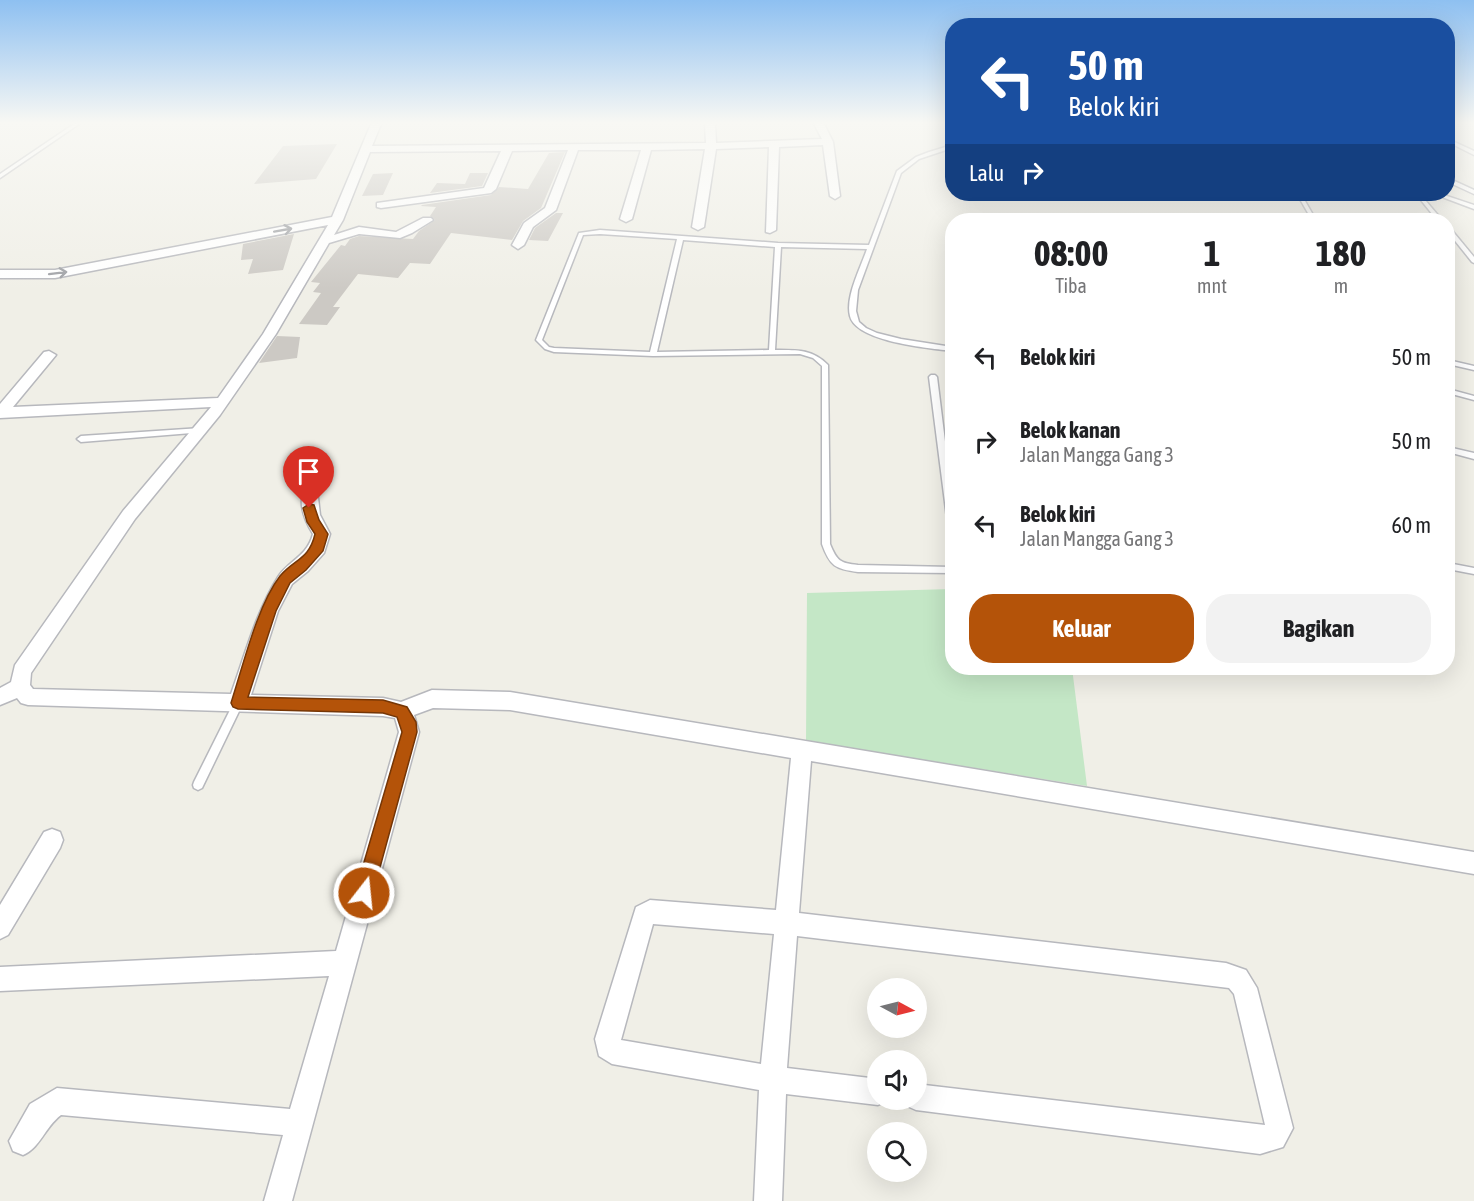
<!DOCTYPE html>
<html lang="id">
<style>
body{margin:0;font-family:"Asap Condensed",sans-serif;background:#f2f2f2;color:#202124;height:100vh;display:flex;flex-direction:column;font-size:22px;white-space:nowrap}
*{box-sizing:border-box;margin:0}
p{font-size:20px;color:#757577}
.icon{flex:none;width:33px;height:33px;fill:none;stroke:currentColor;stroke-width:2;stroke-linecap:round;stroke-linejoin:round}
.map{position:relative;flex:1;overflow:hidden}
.side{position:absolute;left:945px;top:213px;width:510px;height:462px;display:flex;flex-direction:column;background:#fff;border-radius:24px;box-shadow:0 6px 24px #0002}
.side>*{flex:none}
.top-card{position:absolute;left:945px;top:18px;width:510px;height:183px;border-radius:24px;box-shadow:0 6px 24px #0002;background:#1a4fa0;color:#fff;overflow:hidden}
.needle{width:39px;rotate:97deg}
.buttons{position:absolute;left:867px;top:978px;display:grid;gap:12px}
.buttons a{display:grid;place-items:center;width:60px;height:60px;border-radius:50%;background:#fff;box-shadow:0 6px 24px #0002;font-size:30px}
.pin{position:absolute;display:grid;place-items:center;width:51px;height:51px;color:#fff;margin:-62px -26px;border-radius:50% 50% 50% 0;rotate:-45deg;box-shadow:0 0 6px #0007}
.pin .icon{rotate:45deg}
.me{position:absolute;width:66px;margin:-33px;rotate:16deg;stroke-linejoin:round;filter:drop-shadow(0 0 4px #0008)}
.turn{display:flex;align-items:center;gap:21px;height:126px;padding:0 24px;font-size:27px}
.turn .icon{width:78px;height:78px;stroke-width:2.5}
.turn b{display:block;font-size:42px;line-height:51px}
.then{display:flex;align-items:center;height:57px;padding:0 24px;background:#0003;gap:12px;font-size:22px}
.eta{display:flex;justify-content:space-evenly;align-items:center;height:102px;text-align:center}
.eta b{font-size:36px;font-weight:700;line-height:42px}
.button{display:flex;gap:12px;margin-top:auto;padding:12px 24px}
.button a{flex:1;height:69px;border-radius:24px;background:#b45309;color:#fff;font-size:24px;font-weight:700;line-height:69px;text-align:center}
.button a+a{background:#f2f2f2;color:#202124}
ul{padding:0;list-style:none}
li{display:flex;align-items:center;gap:18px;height:84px;padding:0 24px}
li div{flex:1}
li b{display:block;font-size:22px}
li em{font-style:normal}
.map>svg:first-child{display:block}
</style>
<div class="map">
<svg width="1474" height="1201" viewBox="0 0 1474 1201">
<rect width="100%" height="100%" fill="#f0efe7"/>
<path fill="#c4e7c6" d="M952 589V668H1072L1087 786 806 741 807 593Z"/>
<path fill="#ccc9c4" d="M337 144 316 179 254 184 283 146Z
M565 152 541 208 523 221 512 240 451 233 430 264 410 263 398 278 358 274 333 307H340L327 325 299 324 321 293 313 292 320 283 311 282 341 245 345 246 350 239 359 236 413 239 419 231 435 220 430 216 436 207 421 206 422 205 491 195 499 187 528 189 549 153Z
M393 173 383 195 362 196 373 174Z
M470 173H488L482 186 430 193 437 183 465 184Z
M556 213H563L548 241 529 240 535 228Z
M294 234 283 270 248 274 253 259 241 260 243 244Z
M277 336 300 337 297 358 259 363Z"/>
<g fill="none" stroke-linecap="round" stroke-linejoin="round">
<g stroke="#b7b8bd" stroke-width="3">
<path id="lane" d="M74 124H79L0 178V174Z
M1448 139 1474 151V155L1448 142Z
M952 145V148L919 159 901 173 858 290 856 311 859 322 866 328 877 333 901 339 952 347V351C930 348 856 342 850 316 845 297 861 267 867 249L781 247 775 350C797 350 812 349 828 365L830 544C837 561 840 563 858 565L952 567V573L858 572C835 569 830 566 822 544V366L813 358 800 354 653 356 554 352 545 349 536 340 579 233 600 230 778 243 869 245 897 171 916 157 929 152ZM600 234 677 239 650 352 554 348 549 347 542 340 583 235ZM683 240 775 247 769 350 657 352Z
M1448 178 1474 190V194L1448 182Z
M1297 194H1301L1316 220H1312Z
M1416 194H1420L1442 220H1437Z
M1434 194H1441L1474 205V209Z
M1448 227 1450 228 1474 257V263L1472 262 1448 232Z
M1448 360 1474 366V370L1448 364Z
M931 375H935L937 377 952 498V529L948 526 929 377Z
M1448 389 1474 396V400L1448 393Z
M201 428H204V432L81 442 77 439 81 436Z
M1448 447 1474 453V459L1448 452Z
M1448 563 1474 568V574L1448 569Z
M238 699 241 700 243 703 202 788 198 790 194 788 193 785 194 782 235 700Z"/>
</g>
<g stroke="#b7b8bd" stroke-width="3">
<path id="street" d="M371 124H381L372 146 706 143 705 124H715L716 143 822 139 814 124H824L833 142 840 196 835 199 830 196 823 145 779 147 776 230 770 233 766 232 769 147 716 149 704 227 698 230 692 227 705 149 651 150 632 219 626 222 620 219 641 150H578L556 210 533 227 524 245 518 249 512 245 524 223 545 208 568 150 512 151 496 189 491 193 381 208 377 207V203L484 188 501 151 370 152 343 220 334 235 359 227 396 232 423 218H431L433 220 412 233 400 238 359 234 329 243 276 334 220 415 135 519 31 673 30 685 33 689 231 694C245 655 256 612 278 577 289 560 307 557 313 534 305 521 297 504 305 489H317L320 515 330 534 324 553 308 571 292 584 278 611 251 695 383 698 401 702 432 690 510 692 1474 852V874L811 761 799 913 1226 963 1246 970 1257 988 1293 1128 1283 1147 1260 1154 916 1110 907 1106 904 1100H916V1084L1265 1125 1234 994 1229 988 797 936 787 1068 878 1079V1100H888L878 1105 786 1094 782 1201H754L759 1090 612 1064 599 1056 595 1039 636 907 650 900 776 910 791 758 510 710 433 708 414 715 419 732 292 1201H264L283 1135 61 1115C45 1127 40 1148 23 1155L13 1151 9 1141 30 1104 57 1088 290 1109 329 976 0 991V967L336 951 399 732 395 718 383 716 28 705 21 703 17 698 0 705V688L11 682 15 665 123 511 211 407 0 418V404L44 352 49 351 56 355 13 407 218 398 263 334 328 225 55 278H0V270H55L332 217ZM653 924 774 934 761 1064 621 1040Z
M52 829 60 832 63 840 60 848 8 935 0 939V905L44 832Z"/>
</g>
<use href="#lane" fill="#fff" fill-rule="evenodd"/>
<use href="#street" fill="#fff" fill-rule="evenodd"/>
</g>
<defs><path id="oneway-shaft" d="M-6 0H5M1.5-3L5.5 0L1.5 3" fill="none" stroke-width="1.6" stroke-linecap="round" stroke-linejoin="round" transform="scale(1.5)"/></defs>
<g stroke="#9ea0a4">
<use href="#oneway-shaft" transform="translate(283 230) rotate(-10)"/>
<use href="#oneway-shaft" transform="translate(58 273) rotate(-7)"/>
</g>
<linearGradient id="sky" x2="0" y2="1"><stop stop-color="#8ec0f1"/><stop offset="0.42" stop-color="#f8f8f4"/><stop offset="1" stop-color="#f8f8f4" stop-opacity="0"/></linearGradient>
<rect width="1474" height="292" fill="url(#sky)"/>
<path fill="#b45309" stroke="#753606" stroke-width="1.5" d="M309 504 314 505 319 520 328 534 323 551 306 570 290 583 276 611 248 697 383 700 407 707 416 722 417 732 373 893 370 900 364 902 358 900 355 893 402 732 397 717 383 713 238 709 233 707 231 703C243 666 257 606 280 576 294 559 309 560 315 534L307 522 303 508Z"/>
</svg>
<div class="buttons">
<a><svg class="needle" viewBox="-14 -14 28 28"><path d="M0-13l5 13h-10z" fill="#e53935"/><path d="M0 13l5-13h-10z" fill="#757577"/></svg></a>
<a><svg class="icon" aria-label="sound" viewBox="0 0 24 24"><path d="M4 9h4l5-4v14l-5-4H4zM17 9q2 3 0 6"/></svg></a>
<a><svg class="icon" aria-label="search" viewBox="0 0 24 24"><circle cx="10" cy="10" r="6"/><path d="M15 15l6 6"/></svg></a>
</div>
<div class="pin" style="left:309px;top:508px;background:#d93025"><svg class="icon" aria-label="arrive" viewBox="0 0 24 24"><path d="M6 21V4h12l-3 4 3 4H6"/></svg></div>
<svg class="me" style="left:364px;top:893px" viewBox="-20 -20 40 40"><circle r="17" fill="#b45309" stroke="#fff" stroke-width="3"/><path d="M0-11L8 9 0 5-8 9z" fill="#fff"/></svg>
<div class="top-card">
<div class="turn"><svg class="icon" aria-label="left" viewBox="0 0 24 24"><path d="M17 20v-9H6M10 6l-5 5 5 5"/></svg><div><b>50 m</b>Belok kiri</div></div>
<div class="then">Lalu<svg class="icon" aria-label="right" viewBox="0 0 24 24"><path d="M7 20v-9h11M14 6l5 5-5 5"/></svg></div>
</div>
<section class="side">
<div class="eta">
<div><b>08:00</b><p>Tiba</p></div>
<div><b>1</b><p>mnt</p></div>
<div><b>180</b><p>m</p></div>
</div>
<ul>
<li><svg class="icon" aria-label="left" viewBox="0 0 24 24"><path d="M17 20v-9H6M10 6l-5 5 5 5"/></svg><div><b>Belok kiri</b></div><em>50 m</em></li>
<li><svg class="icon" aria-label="right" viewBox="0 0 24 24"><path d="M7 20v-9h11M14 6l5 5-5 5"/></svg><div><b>Belok kanan</b><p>Jalan Mangga Gang 3</p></div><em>50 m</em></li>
<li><svg class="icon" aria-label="left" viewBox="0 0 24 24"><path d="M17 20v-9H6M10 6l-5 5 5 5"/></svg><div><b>Belok kiri</b><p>Jalan Mangga Gang 3</p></div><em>60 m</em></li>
</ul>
<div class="button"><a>Keluar</a><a>Bagikan</a></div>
</section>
</div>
